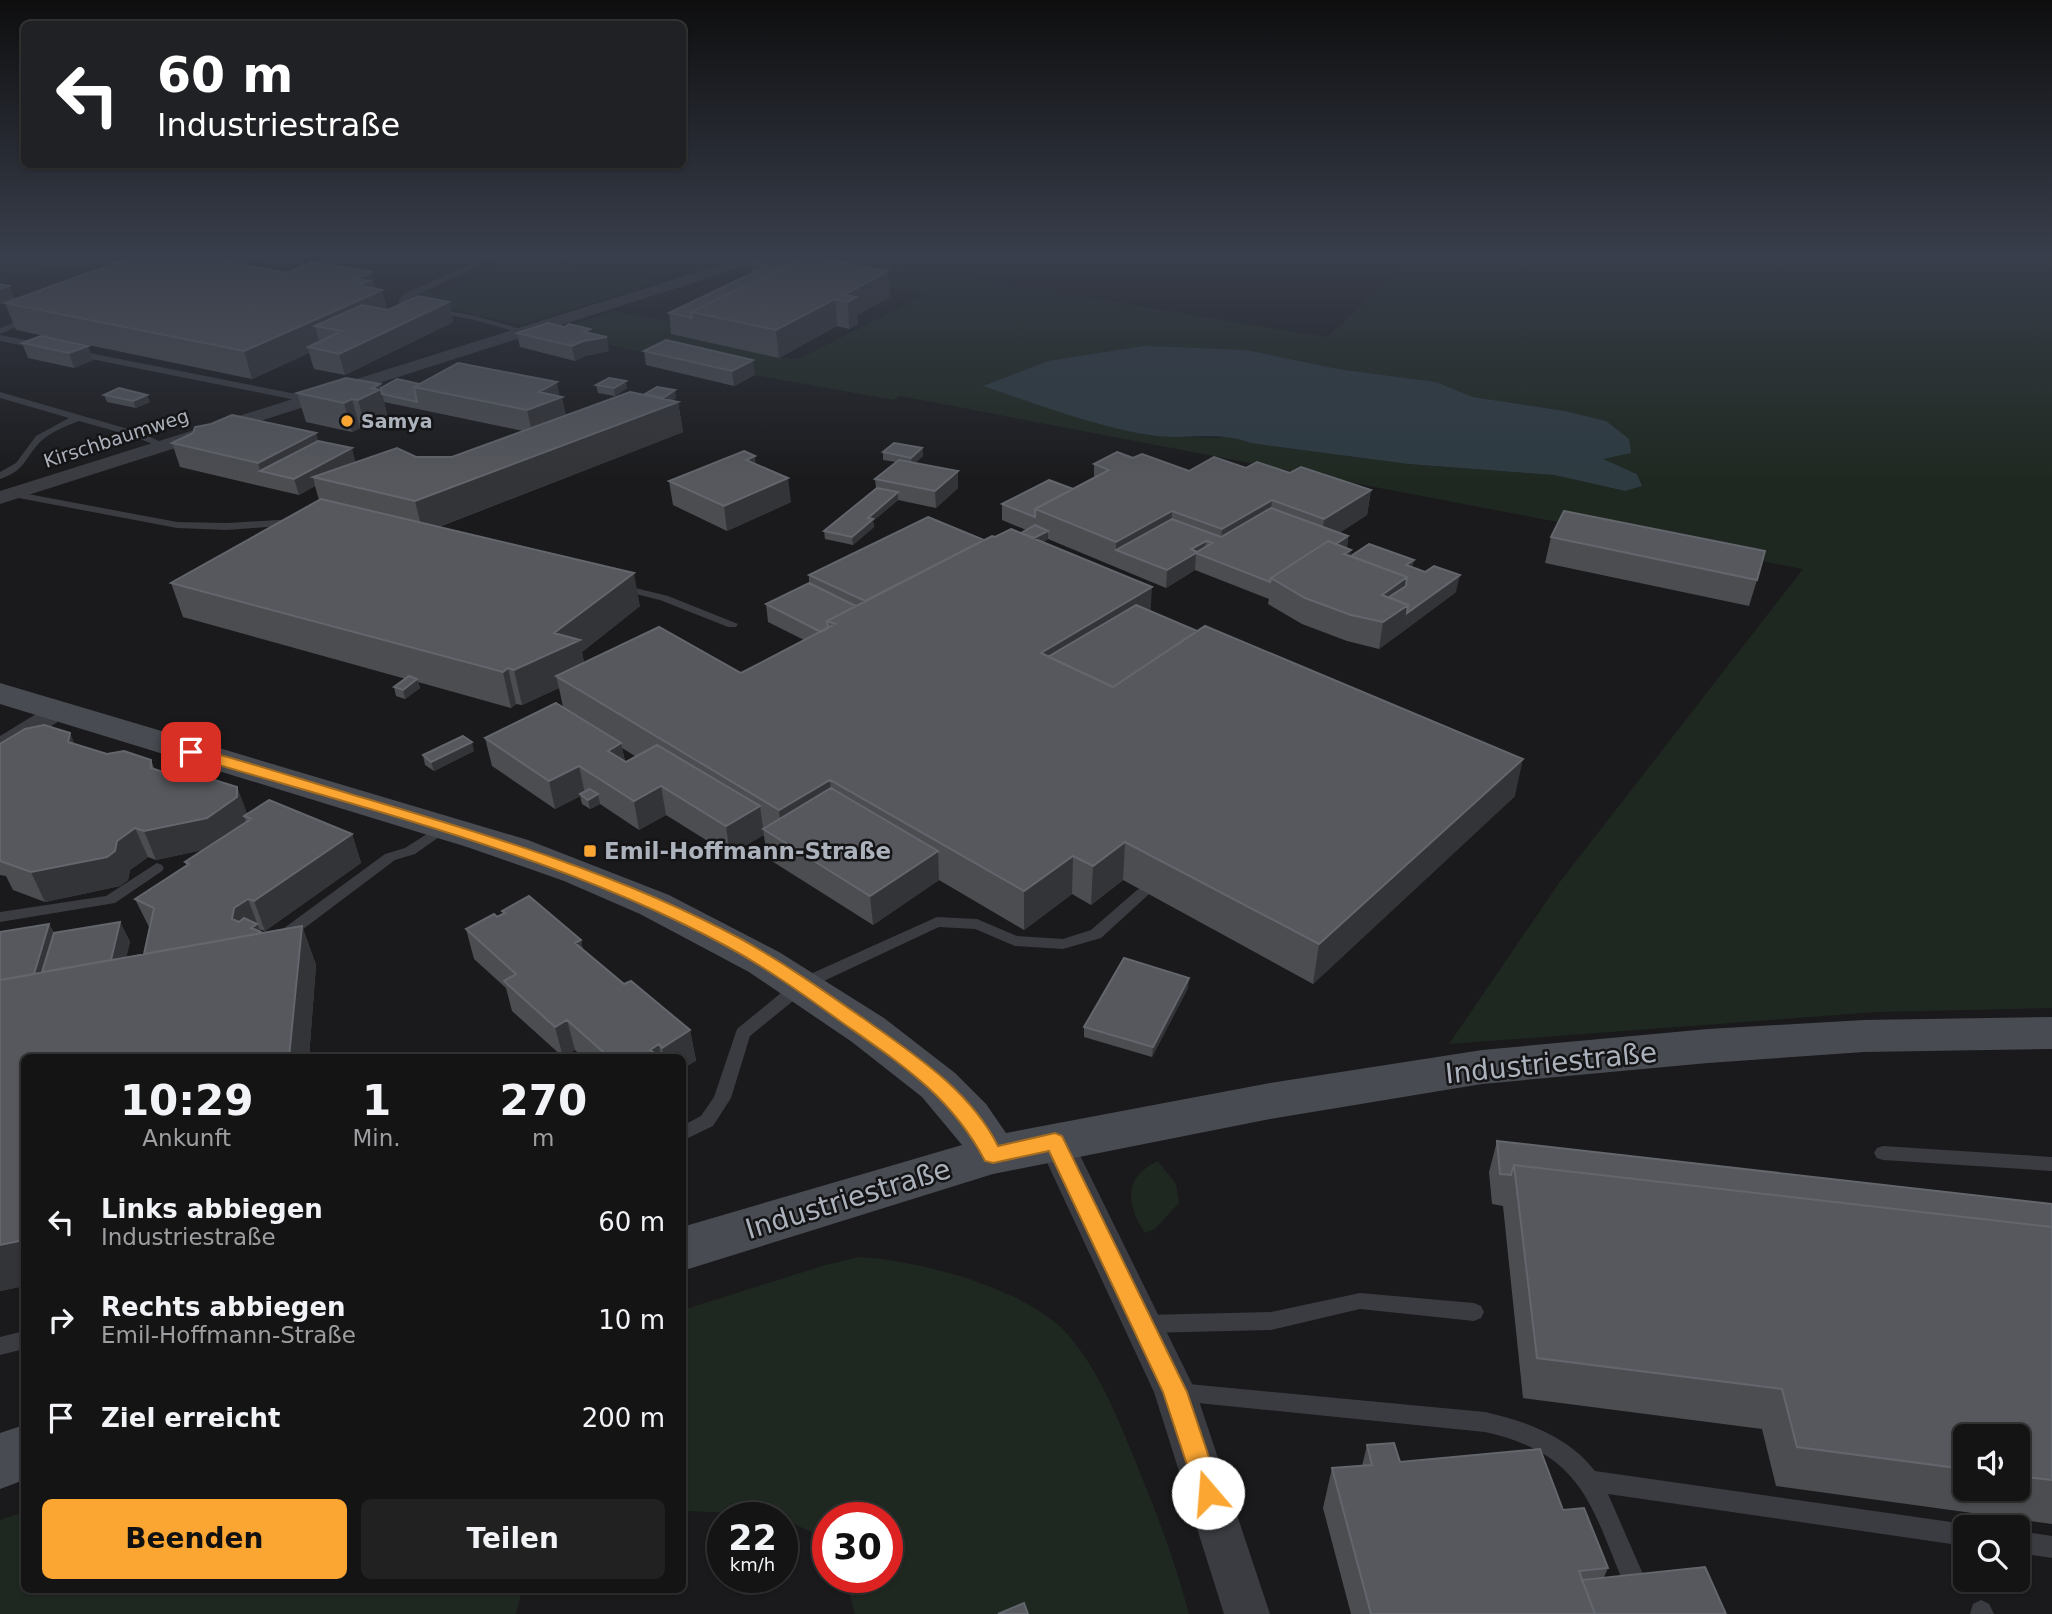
<!DOCTYPE html>
<html lang="de">
<meta charset="utf-8">
<style>
body{margin:0;font-family:"DejaVu Sans",sans-serif;background:#212122;color:#f1f3f6;height:100vh;display:flex;flex-direction:column;font-size:26px;white-space:nowrap}
*{box-sizing:border-box;margin:0}
p{font-size:23px;color:#9d9ea0}
.icon{flex:none;width:38px;height:38px;fill:none;stroke:currentColor;stroke-width:2;stroke-linecap:round;stroke-linejoin:round}
.map{position:relative;flex:1;overflow:hidden}
.drawer{position:absolute;left:21px;top:1054px;width:665px;height:539px;display:flex;flex-direction:column;background:#141415;border-radius:10px;box-shadow:0 2px 5px #0004,0 0 0 2px #333334}
.drawer>*{flex:none}
.banner{position:absolute;left:21px;top:21px;width:665px;height:147px;border-radius:10px;box-shadow:0 2px 5px #0004,0 0 0 2px #333334;background:#202124;color:#fff;overflow:hidden}
.fabs{position:absolute;left:1953px;top:1424px;display:grid;gap:14px}
.fabs a{display:grid;place-items:center;width:77px;height:77px;border-radius:10px;background:#141415;box-shadow:0 2px 5px #0004,0 0 0 2px #333334;font-size:35px}
.speed{position:absolute;left:707px;top:1502px;display:flex;gap:14px;font-size:35px;font-weight:700;text-align:center}
.speed>*{display:grid;place-content:center;width:91px;height:91px;border-radius:50%;background:#141415;box-shadow:0 2px 5px #0004,0 0 0 2px #333334;line-height:1}
.speed small{font-size:18px;font-weight:400}
.speed .limit{border:10px solid #d22;background:#fff;color:#111}
.pin{position:absolute;display:grid;place-items:center;width:60px;height:60px;color:#fff;margin:-30px;border-radius:14px;box-shadow:0 4px 10px #0006}
.me{position:absolute;width:77px;margin:-38px;rotate:342deg;stroke-linejoin:round;filter:drop-shadow(0 0 5px #0008)}
.turn{display:flex;align-items:center;gap:24px;height:147px;padding:0 21px;font-size:32px}
.turn .icon{width:91px;height:91px;stroke-width:2.5}
.turn b{display:block;font-size:49px;line-height:60px}
.eta{display:flex;justify-content:space-evenly;align-items:center;height:119px;text-align:center}
.eta b{font-size:42px;font-weight:600;line-height:49px}
.action{display:flex;gap:14px;margin-top:auto;padding:14px 21px}
.action a{flex:1;height:80px;border-radius:10px;background:#fba632;color:#111;font-size:28px;font-weight:600;line-height:80px;text-align:center}
.action a+a{background:#212122;color:#f1f3f6}
ul{padding:0;list-style:none}
li{display:flex;align-items:center;gap:21px;height:98px;padding:0 21px}
li div{flex:1}
li b{display:block;font-size:26px}
li em{font-style:normal}
.map>svg:first-child{display:block}
</style>
<div class="map">
<svg width="2052" height="1614" viewBox="0 0 2052 1614">
<rect width="100%" height="100%" fill="#1a1a1c"/>
<path fill="#1f2820" fill-rule="evenodd" d="M0 255H137L88 268 45 270 0 283Z
M486 255 539 259 548 255H572L555 264 663 281 522 325 419 303 415 295 426 291 440 293 505 264 480 258Z
M798 255H828L1327 337 1413 257 1420 255H2052V1008L1876 1012 1449 1044 1559 883 1803 569 900 396 893 400 755 375 671 354 654 355 580 338 539 334 615 311 689 325 779 358 799 359 926 294 766 265ZM1246 350 1338 369 1436 382 1473 397 1565 411 1601 459 1637 474 1625 491 1554 475 1408 464 1250 443 1232 435 1219 438 1150 436Z
M1158 1161 1176 1184 1179 1203 1156 1228 1145 1233C1126 1204 1123 1177 1158 1161Z
M859 1257C919 1260 1029 1289 1069 1336 1099 1371 1117 1416 1134 1458 1155 1509 1175 1560 1189 1614H855L845 1577H887V1517H828V1540L773 1514 683 1511V1310L822 1266Z
M24 1512V1589H531L521 1594 516 1614H0V1520Z"/>
<path fill="#2e3b41" d="M1144 346 1246 350 1338 369 1436 382 1473 397 1565 411 1606 421 1629 439 1631 453 1603 459 1637 474 1642 486 1625 491 1554 475 1408 464 1250 443C1220 430 1183 441 1149 435 1093 426 1037 404 983 386L1048 361Z"/>
<g fill="none" stroke-linecap="round" stroke-linejoin="round">
<path fill="#3a3c41" fill-rule="evenodd" d="M476 262 480 264 479 266 412 297 407 300V304L476 316 524 330V334L475 320 399 306V299L406 293Z
M28 317 35 319 0 334V328Z
M0 335 40 343 44 346 40 349 0 341Z
M74 350 306 396 311 399 306 402 71 355V351Z
M0 392 142 433 167 445 159 447 136 437 79 421C65 426 51 432 40 442 24 459 25 471 0 479V472L16 463 36 436 69 418 0 398Z
M12 491 177 522 227 523 294 519 299 522 294 525 227 530 177 528 8 496 7 494Z
M619 584 668 596 738 624 736 627H728L660 600 615 589V585Z
M444 823 449 824 451 827 449 830 415 854 395 860 286 942H276L273 938 276 934 385 854 405 848Z
M157 863 162 865 164 868 162 871 115 903 0 922V912L106 896Z
M1142 888 1147 890 1150 893 1147 896 1101 938 1063 949 1015 946 975 929 939 927 809 988 750 1036 731 1098 713 1126 682 1141V1126L701 1116 714 1097 737 1029 797 980 937 917 977 919 1017 936 1063 939 1091 930 1137 890Z
M1883 1146 2052 1157V1171L1883 1160 1877 1158 1874 1153 1877 1148Z
M1360 1293 1474 1303 1481 1306 1484 1312 1481 1318 1474 1321 1360 1309 1271 1330 1145 1333 1138 1330 1135 1324 1138 1318 1145 1315 1271 1312Z
M24 1331V1349L0 1355V1337Z
M1178 1383 1485 1412C1526 1421 1569 1437 1595 1471L1965 1524 1973 1528H1965V1546L1608 1494 1646 1581 1642 1589 1634 1592 1626 1589C1591 1506 1584 1454 1485 1432L1178 1401 1171 1399 1168 1392 1171 1385Z
M2018 1531 2052 1536V1558L2018 1553Z
M1981 1600 1989 1604 1994 1614H1970L1973 1604Z"/>
<path fill="#3a3c41" fill-rule="evenodd" d="M751 255H774L771 258 0 504V491Z
M58 703 67 706 71 711 67 716 9 753 0 755V736L49 706Z
M1055 1127 1068 1131 1073 1141 1196 1392 1270 1614H1224L1154 1392 1037 1141 1042 1131Z"/>
<path fill="#484b51" fill-rule="evenodd" d="M0 683 528 840 669 895 779 952 884 1018 955 1073 986 1104 1006 1133 1270 1083 1482 1050 1708 1029 1864 1020 2052 1017V1049L1864 1052 1708 1063 1482 1084 1270 1119 993 1174 682 1271V1227L962 1145 922 1097 852 1042 749 972 640 914 564 881 467 847 0 704Z
M24 1425V1480L0 1489V1433Z"/>
</g>
<path fill="#4b4d51" fill-rule="evenodd" d="M233 255H265L255 259Z
M242 258 244 265 287 273 371 272 375 288 382 290 387 310 449 302 453 322 345 375 314 369 309 353 252 379 16 330 5 303Z
M799 260 888 271 890 297 857 315 858 324 849 329 837 326 779 358 671 334 669 313 752 273 751 263Z
M564 327 590 329V333L609 351 585 356 575 361 520 347 517 333Z
M22 343 88 346 93 360 74 368 28 358Z
M644 351 755 375 734 386 646 365Z
M380 384 381 388 419 384 559 396 566 415 645 396V394L676 398 671 401 678 402 683 432 439 527 640 606 582 652 584 663 741 673 804 640 768 622 766 604 809 583V575L1021 533 1026 530 1002 520V504L1073 489 1094 478V464L1133 458 1189 471 1246 468 1290 473 1371 490 1367 515 1339 533 1348 536 1347 548 1350 556 1414 560 1412 567 1456 592 1379 649 1347 641 1302 624 1268 604 1269 599 1195 570 1166 588 1048 539 1043 542 1151 611 1515 796 1313 984 1123 880 1091 905 1072 894 1024 930 939 880 873 925 767 858 764 836 763 835 730 855 666 815 639 830 600 804 590 809 582 804 580 796 555 809 492 766 485 738 563 707 559 688 522 705 516 704 511 708 418 682 420 688 405 699 396 696 394 687 406 679 183 617 171 583 319 500 315 486 299 495 180 467 172 443 318 441 356 462 416 457H452L523 431 384 402 387 414 386 415 387 419 366 430 360 428 352 432 306 422 297 393ZM622 748 635 756 626 762 625 761Z
M596 385 627 388 615 396 598 393Z
M104 395 150 402 136 408 107 402Z
M922 448 923 456 915 463 958 471V488L936 508 898 500 873 521 874 527 853 545 825 539 824 531 876 488 875 479 896 462 883 460V452Z
M756 464 791 502 727 531 673 505 669 481Z
M1551 537 1757 580 1749 606 1545 563Z
M44 725 70 733 74 744 107 754 124 751 151 760 155 770 191 781 208 778 237 787 247 814 269 800 352 834 361 863 265 931 258 929 261 933 302 926 316 965 309 1057H24V1286L0 1291V932L49 924 54 933 120 922 130 942 126 957 144 954 150 929 135 899 186 865 185 862 202 850 156 860 148 857 130 870 128 880 120 886 45 902 13 890 6 876 0 875V744L25 729Z
M474 751 434 771 425 765 423 755Z
M502 911 581 940 583 951 624 984 690 1030 696 1061 682 1057H583L575 1050 563 1057 512 1011 506 988 474 959 466 929 497 917 503 914Z
M1188 988 1152 1057 1084 1037V1027Z
M1497 1141 2052 1204V1524L1776 1486 1762 1429 1523 1398 1503 1206 1492 1204 1489 1172ZM1965 1437H2018V1489H1965Z
M1367 1445 1400 1462 1563 1510 1608 1568 1604 1577 1726 1614H1351L1323 1508 1332 1468 1362 1466Z"/>
<path fill="#333437" d="M254 255H265L255 259Z
M242 258 244 265 230 263Z
M888 271 890 297 857 315 858 324 849 329 848 302 844 295Z
M371 272 376 292 382 290 388 316 342 331 315 326 321 347H308L309 353 252 379 244 351 357 279Z
M9 286 15 299 0 304V289Z
M835 299 837 326 779 358 776 330Z
M449 302 453 322 345 375 339 354Z
M590 329 591 340 607 337 609 351 585 356 575 361 572 346 584 332Z
M88 346 93 360 74 368 69 353Z
M753 360 755 375 734 386 732 371Z
M626 381 627 388 615 396 614 388Z
M557 382 560 398 562 397 567 419 532 432 527 410 539 392Z
M380 384 387 414 386 415 387 419 366 430 358 400 372 388Z
M675 390 676 398 664 405 663 398Z
M147 395 150 402 136 408 133 401Z
M352 399 360 428 352 432 344 403Z
M678 402 683 432 423 533 415 501Z
M316 433 323 456 260 471 258 463Z
M352 448 356 464 313 477 315 486 299 495 294 479Z
M922 448 923 456 912 466 911 458Z
M755 456 757 480 746 460Z
M958 471V488L936 508 935 491Z
M788 478 791 502 727 531 724 506Z
M1371 490 1367 515 1321 544 1324 519Z
M898 492V500L873 521 874 527 853 545 852 537 868 518Z
M1272 500 1269 525 1220 554 1222 529Z
M1172 511 1171 535 1116 550V542Z
M1048 531V539L992 569V560Z
M1348 536 1346 553 1351 550 1349 564 1277 582Z
M1206 541 1204 556 1196 553 1195 570 1166 588 1167 570 1191 549Z
M1414 560 1411 577 1403 603 1382 595 1406 565Z
M634 573 640 606 582 652 587 675 556 676 559 688 522 705 514 670 554 633Z
M1460 575 1456 592 1404 631 1407 613Z
M1152 587 1150 621 1065 673 1041 653Z
M1408 605 1404 631 1379 649 1383 622Z
M508 668 516 704 511 708 503 672Z
M417 679 420 688 405 699 403 690Z
M70 733 82 761 68 742Z
M472 742 474 751 434 771 431 762Z
M621 743 627 771 608 751Z
M1523 759 1515 796 1313 984 1319 944Z
M579 766 585 794 555 809 549 781Z
M830 780 833 817 782 841 779 810Z
M661 786 666 815 639 830 634 801Z
M237 787 248 816H244L247 825 218 847 156 860 144 831Z
M598 794 600 804 590 809 588 800Z
M760 806 764 835 730 855 726 826Z
M135 828 148 857 130 870 128 880 120 886 45 902 31 872 117 841Z
M352 834 361 863 265 931 254 901Z
M1125 842 1123 880 1091 905 1093 866Z
M938 851 939 880 873 925 870 896Z
M1073 856 1072 894 1024 930V891Z
M248 899 259 928 260 934 232 919 234 908Z
M120 922 130 942 116 1002 15 1021 49 924 63 953Z
M302 926 316 965 309 1057H289Z
M581 940 588 970 575 943Z
M1189 978 1188 988 1152 1057 1153 1047Z
M567 1020 575 1050 563 1057 555 1027Z
M690 1030 696 1061 682 1069V1057H664L662 1048Z
M659 1044 661 1057H647L650 1050Z
M24 1240V1286L0 1291V1245Z"/>
<path fill="#56585d" stroke="#63666c" stroke-width="2" fill-rule="evenodd" d="M137 255H186L287 273 312 262 371 272 357 279 369 281 358 285 382 290 244 351 5 303Z
M191 255H223L242 258 230 263Z
M768 255H774L799 260 691 312 692 318 669 313 767 266 751 263Z
M808 256 888 271 844 295 856 297 848 302 835 299 776 330 691 312Z
M0 284 9 286 0 289Z
M418 296 449 302 339 354 308 347 342 331 315 326 362 305 388 310Z
M548 323 564 327 569 324 590 329 584 332 607 337 583 341 572 346 517 333Z
M41 336 88 346 69 353 22 343Z
M666 340 753 360 732 371 644 351Z
M458 363 557 382 539 392 562 397 527 410 414 387Z
M346 378 380 384 372 388 379 390 358 400 352 399 344 403 297 393Z
M609 378 626 381 614 388 596 385Z
M397 379 419 384 414 387 417 402 382 394 381 388Z
M657 387 675 390 663 398 645 394Z
M119 388 147 395 133 401 104 395Z
M630 392 678 402 415 501 313 477 397 448 416 457H452Z
M232 415 316 433 258 463 172 443 193 433 195 427 211 424Z
M318 441 352 448 294 479 260 471Z
M894 443 922 448 911 458 883 452Z
M744 451 755 456 746 460 788 478 724 506 669 481Z
M1117 452 1133 458 1142 454 1189 471 1214 457 1246 468 1257 462 1290 473 1301 467 1371 490 1324 519 1272 500 1222 529 1172 511 1116 542 1035 509 1109 470 1094 464Z
M899 460 958 471 935 491 875 479Z
M1049 480 1073 489 1035 509V517L1002 504Z
M877 488 898 492 868 518 873 519 852 537 824 531Z
M321 499 634 573 554 633 580 640 514 670 508 668 503 672 171 583Z
M1271 508 1348 536 1336 544 1328 541 1271 578 1270 582 1196 553 1167 570 1116 550 1172 519 1221 537ZM1206 541 1212 543 1197 552 1191 549Z
M1564 511 1765 551 1757 580 1551 537Z
M928 517 984 540 865 601 809 575Z
M1035 525 1048 531 1034 538 1021 533Z
M1011 529 1152 587 1041 653 1113 687 1205 626 1523 759 1319 944 1125 842 1093 866 1073 856 1024 891 830 780 779 810 556 676 659 627 741 673 835 624 827 621 992 536 995 537Z
M1328 541 1351 550 1344 554 1407 577 1382 595 1408 605 1383 622 1351 615 1305 598 1271 578Z
M1369 544 1414 560 1406 565 1425 572 1434 566 1460 575 1407 613 1408 605 1389 597 1406 586 1407 577 1351 556Z
M809 583 856 606 827 621 828 628 821 632 766 604Z
M1136 605 1197 631 1113 687 1048 657Z
M409 676 417 679 403 690 394 687Z
M556 703 621 743 608 751 626 762 657 745 760 806 726 826 661 786 634 801 579 766 549 781 485 738Z
M44 725 70 733 68 742 107 754 124 751 151 760V768L191 781 208 778 237 787V797L207 818 144 831 135 828 117 841 115 851 107 857 31 872 0 861V744L25 729Z
M463 736 472 742 431 762 423 755Z
M831 788 938 851 870 896 763 829Z
M590 789 598 794 588 800 580 794Z
M269 800 352 834 254 901 248 899 234 908 232 919 239 922 244 918 257 924 251 928 261 932V933L144 954 154 908 135 899 189 864 185 862 251 819 244 816Z
M529 896 581 940 575 943 624 984 631 981 690 1030 662 1048 659 1044 650 1050 654 1053 647 1057H609L567 1020 555 1027 504 981 516 974 466 929 494 914 497 917 505 913 502 911Z
M120 922 111 960 42 972 54 933Z
M49 924 34 974 0 980V932Z
M302 926 289 1057H24V1240L0 1245V980Z
M1124 958 1189 978 1153 1047 1084 1027Z
M1497 1141 2052 1204V1227L1514 1165 1511 1175 1500 1174Z
M1514 1165 2052 1227V1480L2018 1476V1437H1965V1469L1797 1447 1782 1389 1537 1358Z
M1394 1443 1400 1462 1540 1449 1563 1510 1584 1508 1608 1568 1579 1571 1595 1614H1371L1332 1468 1372 1465 1367 1445Z
M1705 1567 1726 1614H1595L1582 1580Z
M1024 1603 1028 1614H998Z"/>
<linearGradient id="sky" x2="0" y2="1"><stop stop-color="#0e0e0f"/><stop offset="0.53" stop-color="#383e4b"/><stop offset="1" stop-color="#383e4b" stop-opacity="0"/></linearGradient>
<rect width="2052" height="481" fill="url(#sky)"/>
<path fill="#fba632" stroke="#a36c20" stroke-width="2" d="M191 747C249 762 306 781 364 798 492 836 622 875 741 939 786 964 827 993 870 1023 918 1057 971 1092 998 1146L1055 1133 1062 1136 1187 1392 1221 1493 1217 1501 1208 1505 1199 1501 1163 1392 1049 1151 993 1163 985 1161C952 1098 904 1066 847 1026 808 998 770 970 728 947 559 855 368 810 185 755L183 752 185 748Z"/>
<g fill="#fba632" stroke="#151517" stroke-width="2.5">
<circle cx="347" cy="421" r="7"/>
<rect x="583" y="844" width="14" height="14" rx="3.5"/>
</g>
<g text-anchor="middle" dominant-baseline="central" stroke-width="5" stroke-linejoin="round" paint-order="stroke">
<g font-size="19" font-weight="bold" fill="#acb2bc" stroke="#151517" text-anchor="start">
<text x="361" y="421">Samya</text>
</g>
<g font-size="19" fill="#acb2bc" stroke="#151517">
<text transform="translate(116 438) rotate(-18)">Kirschbaumweg</text>
</g>
<g font-size="23" font-weight="bold" fill="#acb2bc" stroke="#151517" text-anchor="start">
<text x="604" y="851">Emil-Hoffmann-Straße</text>
</g>
<g font-size="28" fill="#acb2bc" stroke="#151517">
<text transform="translate(1551 1063) rotate(-6)">Industriestraße</text>
<text transform="translate(848 1199) rotate(-17)">Industriestraße</text>
</g>
</g>
</svg>
<div class="fabs">
<a><svg class="icon" aria-label="sound" viewBox="0 0 24 24"><path d="M4 9h4l5-4v14l-5-4H4zM17 9q2 3 0 6"/></svg></a>
<a><svg class="icon" aria-label="search" viewBox="0 0 24 24"><circle cx="10" cy="10" r="6"/><path d="M15 15l6 6"/></svg></a>
</div>
<div class="speed"><div>22<small>km/h</small></div><div class="limit">30</div></div>
<div class="pin" style="left:191px;top:752px;background:#d93025"><svg class="icon" aria-label="arrive" viewBox="0 0 24 24"><path d="M6 21V4h12l-3 4 3 4H6"/></svg></div>
<svg class="me" style="left:1208px;top:1493px" viewBox="-20 -20 40 40"><circle r="19" fill="#fff"/><path d="M0-13L10 11 0 6-10 11z" fill="#fba632"/></svg>
<div class="banner">
<div class="turn"><svg class="icon" aria-label="left" viewBox="0 0 24 24"><path d="M17 20v-9H6M10 6l-5 5 5 5"/></svg><div><b>60 m</b>Industriestraße</div></div>
</div>
<section class="drawer">
<div class="eta">
<div><b>10:29</b><p>Ankunft</p></div>
<div><b>1</b><p>Min.</p></div>
<div><b>270</b><p>m</p></div>
</div>
<ul>
<li><svg class="icon" aria-label="left" viewBox="0 0 24 24"><path d="M17 20v-9H6M10 6l-5 5 5 5"/></svg><div><b>Links abbiegen</b><p>Industriestraße</p></div><em>60 m</em></li>
<li><svg class="icon" aria-label="right" viewBox="0 0 24 24"><path d="M7 20v-9h11M14 6l5 5-5 5"/></svg><div><b>Rechts abbiegen</b><p>Emil-Hoffmann-Straße</p></div><em>10 m</em></li>
<li><svg class="icon" aria-label="arrive" viewBox="0 0 24 24"><path d="M6 21V4h12l-3 4 3 4H6"/></svg><div><b>Ziel erreicht</b></div><em>200 m</em></li>
</ul>
<div class="action"><a>Beenden</a><a>Teilen</a></div>
</section>
</div>
